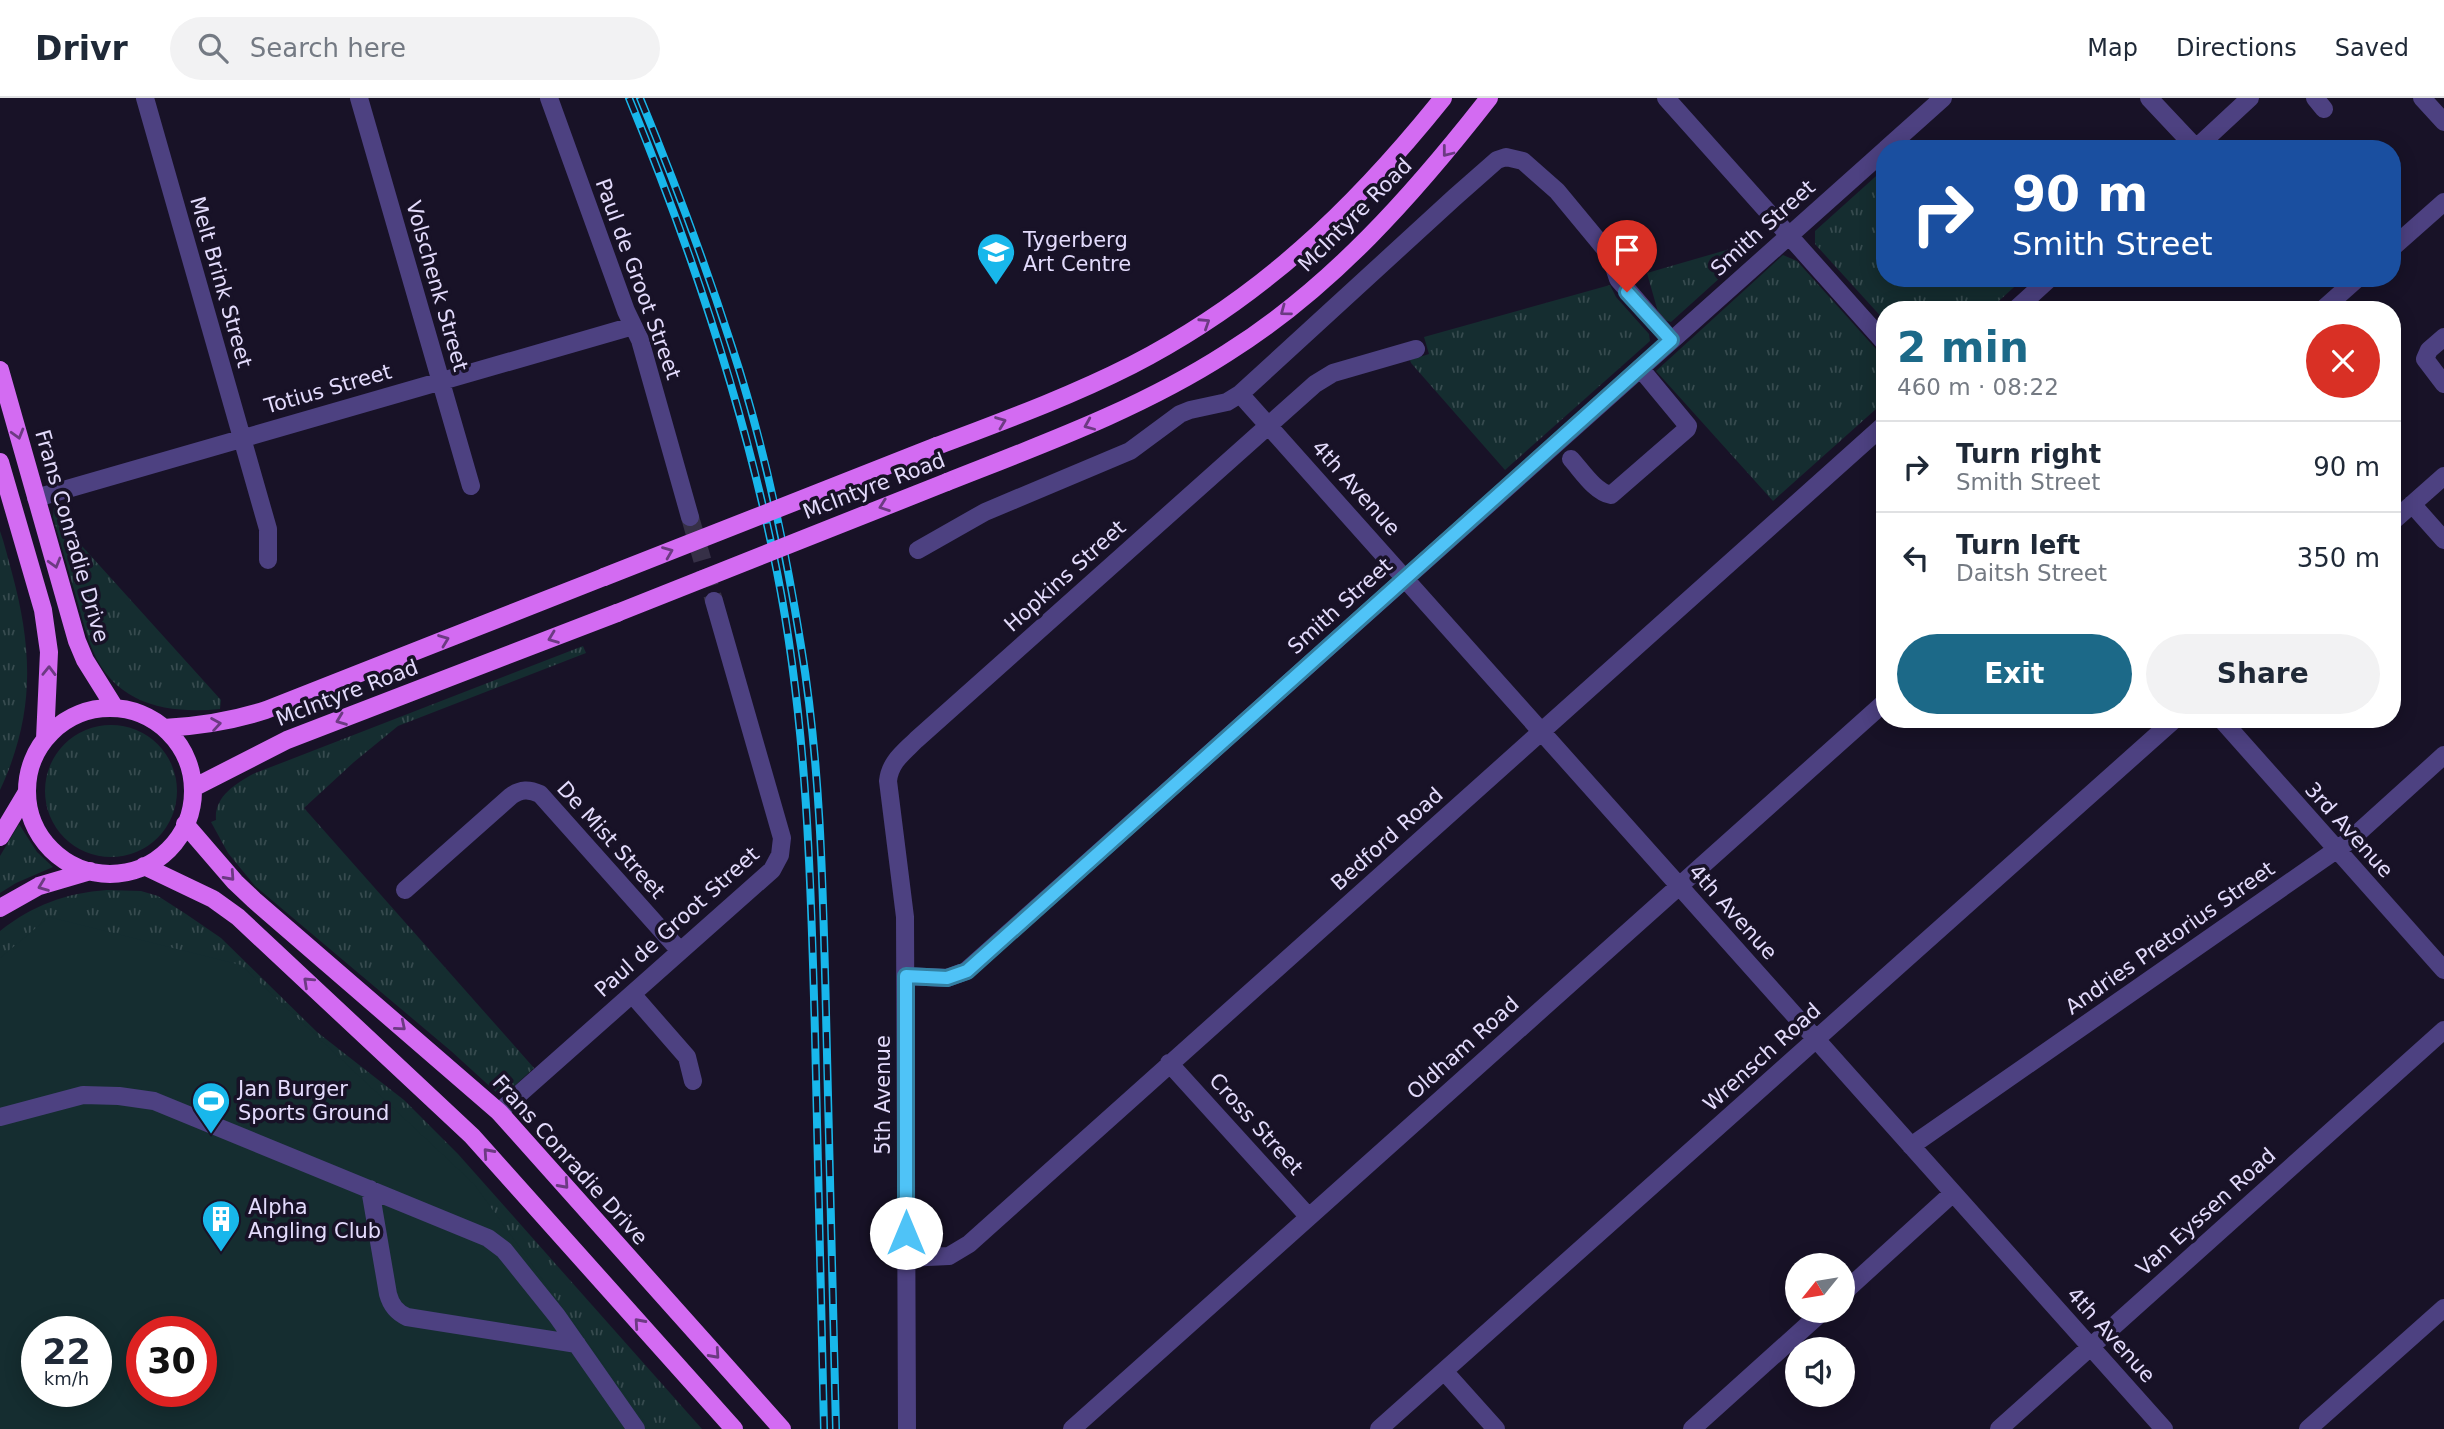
<!DOCTYPE html>
<meta charset="utf-8">
<style>
body{margin:0;font-family:"DejaVu Sans",sans-serif;background:#f2f2f3;color:#1f2937;height:100vh;display:flex;flex-direction:column;font-size:26px;white-space:nowrap}
*{box-sizing:border-box;margin:0}
p{font-size:23px;color:#747a83}
.icon{flex:none;width:38px;height:38px;fill:none;stroke:currentColor;stroke-width:2;stroke-linecap:round;stroke-linejoin:round}
.map{position:relative;flex:1;overflow:hidden}
.panel{position:absolute;left:1876px;top:203px;width:525px;height:427px;display:flex;flex-direction:column;background:#fff;border-radius:28px;box-shadow:0 4px 18px #0003}
.panel>*{flex:none}
.hud{position:absolute;left:1876px;top:42px;width:525px;height:147px;border-radius:28px;box-shadow:0 4px 18px #0003;background:#1a4fa0;color:#fff;overflow:hidden}
.needle{width:46px;rotate:240deg}
.controls{position:absolute;left:1785px;top:1155px;display:grid;gap:14px}
.controls a{display:grid;place-items:center;width:70px;height:70px;border-radius:50%;background:#fff;box-shadow:0 4px 18px #0003;font-size:35px}
.speed{position:absolute;left:21px;top:1218px;display:flex;gap:14px;font-size:35px;font-weight:700;text-align:center}
.speed>*{display:grid;place-content:center;width:91px;height:91px;border-radius:50%;background:#fff;box-shadow:0 4px 18px #0003;line-height:1}
.speed small{font-size:18px;font-weight:400}
.speed .limit{border:10px solid #d22;background:#fff;color:#111}
.pin{position:absolute;display:grid;place-items:center;width:60px;height:60px;color:#fff;margin:-72px -30px;border-radius:50% 50% 50% 0;rotate:-45deg;box-shadow:0 0 7px #0007}
.pin .icon{rotate:45deg}
.me{position:absolute;width:77px;margin:-38px;rotate:0deg;stroke-linejoin:round;filter:drop-shadow(0 0 5px #0008)}
.turn{display:flex;align-items:center;gap:24px;height:147px;padding:0 21px;font-size:32px}
.turn .icon{width:91px;height:91px;stroke-width:2.5}
.turn b{display:block;font-size:49px;line-height:60px}
.round{display:grid;place-items:center;flex:none;width:74px;height:74px;border-radius:37px;background:#f2f2f3}
.overview{display:flex;align-items:center;justify-content:space-between;height:119px;padding:0 21px}
h1{font-size:42px;font-weight:700;line-height:52px;color:#1c6988}
.cta{display:flex;gap:14px;margin-top:auto;padding:14px 21px}
.cta a{flex:1;height:80px;border-radius:42px;background:#1c6988;color:#fff;font-size:28px;font-weight:700;line-height:80px;text-align:center}
.cta a+a{background:#f2f2f3;color:#1f2937}
ul{padding:0;list-style:none}
li{display:flex;align-items:center;gap:21px;height:91px;padding:0 21px;border-top:2px solid #e0e1e3}
li div{flex:1}
li b{display:block;font-size:26px}
li em{font-style:normal}
header{display:flex;align-items:center;gap:42px;box-sizing:border-box;height:98px;padding:0 35px;background:#fff;border-bottom:2px solid #e0e1e3}
header strong{font-size:33px}
nav{display:flex;gap:38px;margin-inline-start:auto;font-size:24px}
.search{width:490px;height:63px;background:#f2f2f3;display:flex;align-items:center;gap:18px;box-sizing:border-box;padding:0 24px;border-radius:38px;color:#747a83;font-size:26px}
.map>svg:first-child{display:block}
</style>
<header>
<strong>Drivr</strong>
<div class="search"><svg class="icon" aria-label="search" viewBox="0 0 24 24"><circle cx="10" cy="10" r="6"/><path d="M15 15l6 6"/></svg>Search here</div>
<nav><a>Map</a><a>Directions</a><a>Saved</a></nav>
</header>
<div class="map">
<svg width="2444" height="1331" viewBox="0 0 2444 1331">
<defs>
<pattern id="grass-tufts" width="24" height="20" patternUnits="userSpaceOnUse" patternTransform="scale(1.75)"><rect width="24" height="20" fill="#152d30"/><path d="M3 7l-1-3M5 7V3M7 7l1-3M15 17l-1-3M17 17v-4M19 17l1-3" fill="none" stroke="#374b4f"/></pattern>
</defs>
<rect width="100%" height="100%" fill="#181227"/>
<path fill="url(#grass-tufts)" d="M1885 70V180H2024L1989 212H1885V223L1815 146V133Z
M1754 144 1753 150 1671 224 1664 222 1658 214 1647 175Z
M1783 157 1797 163 1885 261V303L1773 403 1656 273Z
M1610 187 1616 199 1649 236 1650 243 1505 372 1411 265 1410 262 1429 256 1424 239Z
M59 404 72 437 221 602 220 611C168 616 116 607 93 553 86 537 82 519 77 502 69 474 61 447 53 419L54 409Z
M0 433C5 447 8 461 12 475 33 553 35 617 0 692Z
M583 548 586 555 398 628 354 664 304 710 534 970 511 991 496 994 451 953 255 788 228 755 211 724 216 722C214 699 235 686 253 676Z
M45 693a66 66 0 1 1 132 0a66 66 0 1 1-132 0Z
M19 726 37 754 53 769 16 785 0 795V758Z
M107 792 141 793 158 798 186 816 221 840 317 934 404 1002 458 1056 702 1331H643L0 860V833C33 807 66 795 107 792Z"/>
<path fill="#152d30" fill-rule="evenodd" d="M49 819 241 867 474 1086 650 1331H0V860ZM37 1234H96V1293H37ZM142 1234H201V1293H142Z"/>
<g fill="none" stroke-linecap="round" stroke-linejoin="round">
<path stroke="#363047" stroke-width="18" stroke-dasharray="18 9" stroke-linecap="butt" d="M690 419 714 503"/>
<path stroke="#4d4181" stroke-width="18" d="M145 0 268 431V462
M359 0 471 388
M549 0 626 213 640 242 690 419
M1666 0 1885 245
M2149 0 2196 50
M2315 0 2324 11
M2422 0 2444 24
M1886 51 1943 0
M2195 51 2250 0
M2392 150 2444 104
M2015 212 2050 180
M2322 212 2358 180
M2444 239 2429 252 2425 261 2444 286
M1240 296 1455 99 1497 62 1506 59 1523 63 1557 93 1610 157 1618 181 1671 242
M1571 361C1582 373 1595 394 1611 397L1687 331 1688 328 1640 270
M36 400 633 228
M2412 406 2444 442
M2392 424 2444 378
M918 452 985 414 1130 353 1180 316 1190 312 1227 304 1240 296 2164 1331
M2221 621 2444 872
M405 792 511 698C521 691 529 691 540 696L680 853
M906 878 947 880 966 873 1885 52
M632 896 687 959 693 983
M1169 965 1308 1118
M499 1014 772 772 780 757 782 740 714 503
M0 1019 83 997 119 998 154 1003 488 1140 504 1152 557 1218 636 1331
M1911 1048 2349 743 2444 657
M370 1091 388 1196C391 1207 396 1214 407 1219L577 1246
M906 1160 949 1158 969 1146 1885 326
M1843 1195 1953 1095
M1444 1273 1496 1331
M907 1331 905 819 888 683C890 664 903 655 916 642L1315 286 1333 275 1416 251
M1072 1331 1885 604
M1379 1331 2175 621
M1692 1331 1823 1213
M1999 1331 2444 932
M2308 1331 2444 1210"/>
<path stroke="#d36bf2" stroke-width="18" d="M0 272 77 543 85 562 115 610
M937 348C1003 323 1069 299 1132 267 1260 201 1354 111 1443 0
M0 364 43 512 49 554 45 641
M947 384C1043 346 1140 311 1227 255 1331 190 1414 96 1489 0
M27 693a83 83 0 1 1 166 0a83 83 0 1 1-166 0Z
M164 630C200 628 232 623 266 612L604 479
M193 690 287 642 617 515
M185 726 235 784 254 802 499 1014 782 1331
M0 739 27 694
M144 768 213 801 238 819 472 1038 734 1331
M0 810 39 788 90 773"/>
<g stroke="#18b7eb" stroke-width="8">
<path id="rail" d="M629 0C692 153 745 311 777 474 807 626 811 782 815 936 818 1067 821 1199 824 1331
M640 0C674 82 705 165 732 249 764 346 785 448 801 548 821 669 823 793 826 915 829 1054 833 1192 836 1331"/>
</g>
<use href="#rail" stroke="#181227" stroke-width="5" stroke-dasharray="16" stroke-linecap="butt"/>
<path stroke="#d36bf2" stroke-width="18" d="M604 479 937 348
M617 515 947 384"/>
</g>
<defs><path id="oneway-chevron" d="M-2-3.5L2.5 0L-2 3.5" fill="none" stroke-width="1.6" stroke-linecap="round" stroke-linejoin="round" transform="scale(1.75)"/></defs>
<g stroke="#6c3a82">
<use href="#oneway-chevron" transform="translate(1447 54) rotate(128)"/>
<use href="#oneway-chevron" transform="translate(1285 213) rotate(143)"/>
<use href="#oneway-chevron" transform="translate(1205 225) rotate(-33)"/>
<use href="#oneway-chevron" transform="translate(1001 324) rotate(-21)"/>
<use href="#oneway-chevron" transform="translate(1089 327) rotate(157)"/>
<use href="#oneway-chevron" transform="translate(18 336) rotate(74)"/>
<use href="#oneway-chevron" transform="translate(884 408) rotate(160)"/>
<use href="#oneway-chevron" transform="translate(668 454) rotate(-22)"/>
<use href="#oneway-chevron" transform="translate(55 465) rotate(74)"/>
<use href="#oneway-chevron" transform="translate(553 540) rotate(159)"/>
<use href="#oneway-chevron" transform="translate(444 542) rotate(-21)"/>
<use href="#oneway-chevron" transform="translate(49 573) rotate(-89)"/>
<use href="#oneway-chevron" transform="translate(341 622) rotate(159)"/>
<use href="#oneway-chevron" transform="translate(216 626) rotate(-9)"/>
<use href="#oneway-chevron" transform="translate(230 778) rotate(48)"/>
<use href="#oneway-chevron" transform="translate(43 788) rotate(159)"/>
<use href="#oneway-chevron" transform="translate(308 884) rotate(-137)"/>
<use href="#oneway-chevron" transform="translate(401 928) rotate(40)"/>
<use href="#oneway-chevron" transform="translate(488 1055) rotate(-132)"/>
<use href="#oneway-chevron" transform="translate(564 1086) rotate(48)"/>
<use href="#oneway-chevron" transform="translate(639 1225) rotate(-132)"/>
<use href="#oneway-chevron" transform="translate(715 1256) rotate(48)"/>
</g>
<g fill="none" stroke-linecap="round" stroke-linejoin="round">
<g stroke="#337fa1" stroke-width="18">
<path id="route" d="M906 1135V878L947 880 967 873 1671 242 1627 194"/>
</g>
<use href="#route" stroke="#4fc3f7" stroke-width="12"/>
</g>
<defs>
<g id="school-pin" transform="scale(2.0125)"><path d="M0 17L-7.5 6A9.5 9.5 0 1 1 7.5 6Z" fill="#18b7eb" stroke="#181227"/><path d="M0-5L7-2L0 1L-7-2ZM-4 1L0 2.5L4 1V4Q0 6-4 4Z" fill="#fff"/></g>
<g id="stadium-pin" transform="scale(2.0125)"><path d="M0 17L-7.5 6A9.5 9.5 0 1 1 7.5 6Z" fill="#18b7eb" stroke="#181227"/><path d="M0-5a6.5 5 0 1 0 0 10a6.5 5 0 1 0 0-10ZM-3.5-1.8h7v3.6h-7Z" fill="#fff"/></g>
<g id="building-pin" transform="scale(2.0125)"><path d="M0 17L-7.5 6A9.5 9.5 0 1 1 7.5 6Z" fill="#18b7eb" stroke="#181227"/><path d="M-4-6H4V6H1V3H-1V6H-4ZM-2.5-4.3h1.7v1.8h-1.7ZM.8-4.3h1.7v1.8H.8ZM-2.5-1h1.7V.8h-1.7ZM.8-1h1.7V.8H.8Z" fill="#fff"/></g>
</defs>
<g fill-rule="evenodd">
<use href="#school-pin" x="996" y="154"/>
<use href="#stadium-pin" x="211" y="1003"/>
<use href="#building-pin" x="221" y="1121"/>
</g>
<g text-anchor="middle" dominant-baseline="central" stroke-width="7" stroke-linejoin="round" paint-order="stroke">
<g font-size="21" fill="#e3dbfc" stroke="#181227">
<text transform="translate(1355 117) rotate(-45)">McIntyre Road</text>
<text transform="translate(1763 130) rotate(-42)">Smith Street</text>
<text transform="translate(638 181) rotate(70)">Paul de Groot Street</text>
<text transform="translate(221 184) rotate(74)">Melt Brink Street</text>
<text transform="translate(437 188) rotate(74)">Volschenk Street</text>
<text transform="translate(328 291) rotate(-16)">Totius Street</text>
<text transform="translate(874 388) rotate(-21)">McIntyre Road</text>
<text transform="translate(1356 390) rotate(48)">4th Avenue</text>
<text transform="translate(72 438) rotate(74)">Frans Conradie Drive</text>
<text transform="translate(1065 478) rotate(-42)">Hopkins Street</text>
<text transform="translate(1340 508) rotate(-42)">Smith Street</text>
<text transform="translate(347 595) rotate(-21)">McIntyre Road</text>
<text transform="translate(2349 732) rotate(48)">3rd Avenue</text>
<text transform="translate(1387 741) rotate(-42)">Bedford Road</text>
<text transform="translate(611 742) rotate(48)">De Mist Street</text>
<text transform="translate(1733 814) rotate(48)">4th Avenue</text>
<text transform="translate(677 824) rotate(-42)">Paul de Groot Street</text>
<text transform="translate(2170 840) rotate(-35)">Andries Pretorius Street</text>
<text transform="translate(1463 950) rotate(-42)">Oldham Road</text>
<text transform="translate(1762 959) rotate(-42)">Wrensch Road</text>
<text transform="translate(883 997) rotate(-90)">5th Avenue</text>
<text transform="translate(1256 1026) rotate(48)">Cross Street</text>
<text transform="translate(570 1062) rotate(48)">Frans Conradie Drive</text>
<text transform="translate(2206 1114) rotate(-42)">Van Eyssen Road</text>
<text transform="translate(2111 1237) rotate(48)">4th Avenue</text>
</g>
<g font-size="21" fill="#e3dbfc" stroke="#181227" text-anchor="start">
<text x="1023" y="142">Tygerberg<tspan x="1023" dy="24">Art Centre</tspan></text>
<text x="238" y="991">Jan Burger<tspan x="238" dy="24">Sports Ground</tspan></text>
<text x="248" y="1109">Alpha<tspan x="248" dy="24">Angling Club</tspan></text>
</g>
</g>
</svg>
<div class="controls">
<a><svg class="needle" viewBox="-14 -14 28 28"><path d="M0-13l5 13h-10z" fill="#e53935"/><path d="M0 13l5-13h-10z" fill="#747a83"/></svg></a>
<a><svg class="icon" aria-label="sound" viewBox="0 0 24 24"><path d="M4 9h4l5-4v14l-5-4H4zM17 9q2 3 0 6"/></svg></a>
</div>
<div class="speed"><div>22<small>km/h</small></div><div class="limit">30</div></div>
<div class="pin" style="left:1627px;top:194px;background:#d93025"><svg class="icon" aria-label="arrive" viewBox="0 0 24 24"><path d="M6 21V4h12l-3 4 3 4H6"/></svg></div>
<svg class="me" style="left:906px;top:1135px" viewBox="-20 -20 40 40"><circle r="19" fill="#fff"/><path d="M0-13L10 11 0 6-10 11z" fill="#4fc3f7"/></svg>
<div class="hud">
<div class="turn"><svg class="icon" aria-label="right" viewBox="0 0 24 24"><path d="M7 20v-9h11M14 6l5 5-5 5"/></svg><div><b>90 m</b>Smith Street</div></div>
</div>
<section class="panel">
<div class="overview"><div><h1>2 min</h1><p>460 m · 08:22</p></div><a class="round" style="background:#d93025;color:#fff"><svg class="icon" aria-label="close" viewBox="0 0 24 24"><path d="M6 6l12 12M18 6L6 18"/></svg></a></div>
<ul>
<li><svg class="icon" aria-label="right" viewBox="0 0 24 24"><path d="M7 20v-9h11M14 6l5 5-5 5"/></svg><div><b>Turn right</b><p>Smith Street</p></div><em>90 m</em></li>
<li><svg class="icon" aria-label="left" viewBox="0 0 24 24"><path d="M17 20v-9H6M10 6l-5 5 5 5"/></svg><div><b>Turn left</b><p>Daitsh Street</p></div><em>350 m</em></li>
</ul>
<div class="cta"><a>Exit</a><a>Share</a></div>
</section>
</div>
